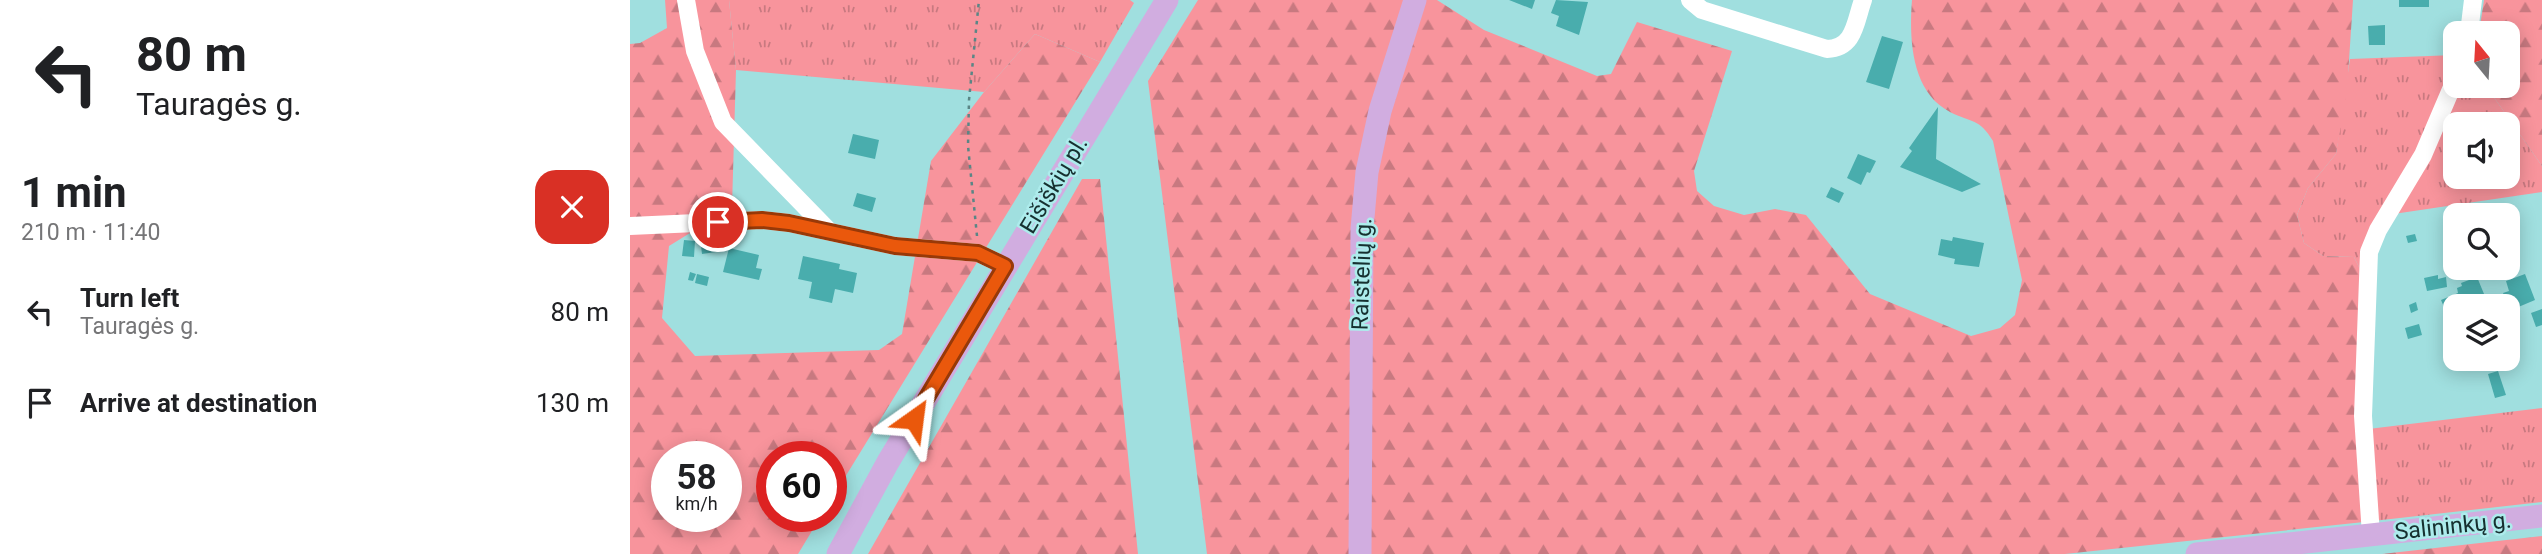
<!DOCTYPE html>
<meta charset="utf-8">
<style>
body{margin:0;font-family:Roboto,sans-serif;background:#f6f6f6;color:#202124;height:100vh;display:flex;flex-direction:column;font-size:26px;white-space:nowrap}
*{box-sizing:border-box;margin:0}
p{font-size:23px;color:#757577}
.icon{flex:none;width:38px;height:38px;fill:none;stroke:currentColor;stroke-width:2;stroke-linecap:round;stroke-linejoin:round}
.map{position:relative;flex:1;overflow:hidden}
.panel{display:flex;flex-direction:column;background:#fff;width:630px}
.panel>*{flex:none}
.hud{background:#fff;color:#202124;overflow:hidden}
.needle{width:46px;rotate:342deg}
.fabs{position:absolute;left:1813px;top:21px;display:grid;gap:14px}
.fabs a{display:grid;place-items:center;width:77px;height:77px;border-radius:14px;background:#fff;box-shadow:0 4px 18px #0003;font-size:35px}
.speed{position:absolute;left:21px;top:441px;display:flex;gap:14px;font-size:35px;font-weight:700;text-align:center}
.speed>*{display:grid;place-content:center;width:91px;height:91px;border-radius:50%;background:#fff;box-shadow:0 4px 18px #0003;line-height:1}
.speed small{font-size:18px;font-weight:400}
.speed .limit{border:10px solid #d22;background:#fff;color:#111}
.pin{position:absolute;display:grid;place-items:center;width:60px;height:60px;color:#fff;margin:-30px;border:4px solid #fff;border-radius:50%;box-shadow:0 2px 7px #0007}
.me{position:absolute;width:77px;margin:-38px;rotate:31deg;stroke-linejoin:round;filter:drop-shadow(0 0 5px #0008)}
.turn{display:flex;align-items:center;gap:24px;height:147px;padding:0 21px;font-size:32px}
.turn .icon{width:91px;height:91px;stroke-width:2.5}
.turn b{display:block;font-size:49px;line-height:60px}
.round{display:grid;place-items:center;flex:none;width:74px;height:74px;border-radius:21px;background:#f6f6f6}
.headline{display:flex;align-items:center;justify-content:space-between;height:119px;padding:0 21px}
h1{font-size:42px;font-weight:700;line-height:52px}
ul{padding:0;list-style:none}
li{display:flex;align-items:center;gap:21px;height:91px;padding:0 21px}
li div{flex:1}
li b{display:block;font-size:26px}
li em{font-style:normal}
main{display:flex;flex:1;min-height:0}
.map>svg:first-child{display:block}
</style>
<main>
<section class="panel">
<div class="hud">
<div class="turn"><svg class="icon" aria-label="left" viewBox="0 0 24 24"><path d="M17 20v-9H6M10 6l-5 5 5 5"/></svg><div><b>80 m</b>Tauragės g.</div></div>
</div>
<div class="headline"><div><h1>1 min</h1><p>210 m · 11:40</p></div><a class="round" style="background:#d93025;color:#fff"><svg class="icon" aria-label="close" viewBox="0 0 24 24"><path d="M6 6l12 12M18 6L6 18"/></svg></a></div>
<ul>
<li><svg class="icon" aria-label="left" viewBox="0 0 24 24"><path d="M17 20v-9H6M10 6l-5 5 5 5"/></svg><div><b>Turn left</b><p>Tauragės g.</p></div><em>80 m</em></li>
<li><svg class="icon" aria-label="arrive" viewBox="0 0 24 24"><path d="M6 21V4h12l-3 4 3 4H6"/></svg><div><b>Arrive at destination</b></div><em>130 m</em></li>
</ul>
</section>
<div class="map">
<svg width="1912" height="554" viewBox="0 0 1912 554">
<defs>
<pattern id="grass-tufts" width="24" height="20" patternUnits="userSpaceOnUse" patternTransform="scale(1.75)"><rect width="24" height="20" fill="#f8949c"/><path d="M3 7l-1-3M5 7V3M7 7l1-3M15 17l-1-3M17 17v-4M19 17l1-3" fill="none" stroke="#c87980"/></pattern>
<pattern id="forest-firs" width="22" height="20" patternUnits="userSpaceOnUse" patternTransform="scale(1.75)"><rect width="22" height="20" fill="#f8949c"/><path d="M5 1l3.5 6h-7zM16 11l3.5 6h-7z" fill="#c87980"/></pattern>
</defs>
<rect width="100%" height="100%" fill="#a0dfdf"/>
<path fill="url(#grass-tufts)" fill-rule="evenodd" d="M99 0H500L504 3 470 62 405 34 354 92 106 70Z
M1825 55V86H1856L1912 166V192L1750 216 1730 269 1724 257 1693 256 1674 243 1667 215 1678 188 1706 154 1720 59ZM1825 124H1878V177H1825Z
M1912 408V502L1734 522 1730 430Z"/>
<path fill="url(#forest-firs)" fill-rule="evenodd" d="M35 0H99L106 70 102 207 39 246 32 318 65 356 249 350 272 334 301 161 354 92 405 34 470 62 201 500V457H142V516H191L168 554H0V44L10 43 37 28ZM37 457H96V516H37Z
M568 0H807L854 30 967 76 981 74 1007 22 1102 51 1064 171 1067 191 1084 206 1114 215 1145 209 1176 215 1240 294 1341 336 1370 328 1385 315 1392 280 1363 141C1349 118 1342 123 1320 112 1281 92 1279 39 1282 0H1723L1717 91 1706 154 1678 188 1667 215 1674 243 1693 256 1724 257 1730 269 1734 522 1435 554H577L518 81Z
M1854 0H1912V166L1856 86H1878V33H1849Z
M452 179H470L508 554H238Z
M1912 536V554H1752Z"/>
<path fill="#49adad" d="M879 0H905L902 9Z
M926 0 958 2 949 35 926 26 929 16 921 13Z
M1769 0H1799V7H1769Z
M1755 25V45H1739L1738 26Z
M1252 36 1273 42 1259 89 1236 82Z
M1308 107 1306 159 1351 184 1332 192 1270 167 1282 151 1279 148Z
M223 134 249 140 245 159 218 153Z
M1228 154 1246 161 1240 173 1237 172 1231 185 1217 178Z
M1201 187 1214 193 1209 203 1196 197Z
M227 193 246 198 242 212 223 206Z
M1785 234 1787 241 1778 243 1776 236Z
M84 236 86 252 72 254 70 238Z
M1323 237 1354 243 1349 267 1324 264 1325 259 1308 255 1311 239 1322 241Z
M54 240 65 241 64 257 52 256Z
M99 248 129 255 126 268 132 269 129 280 93 272Z
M173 256 210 264 209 269 227 273 223 293 205 289 202 303 179 298 182 282 168 279Z
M60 272 66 274 63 281 58 280Z
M67 274 79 277 77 286 65 283Z
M1895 274 1905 300 1886 308 1884 302 1878 305 1873 293 1879 291 1876 281Z
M1808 275V279L1816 277 1817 287 1797 291 1794 278Z
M1847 277 1859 306H1825V311L1817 314 1811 300 1828 293 1827 288 1832 286 1831 283Z
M1786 302 1788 310 1781 313 1779 305Z
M1912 309V325L1906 327 1901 313Z
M1825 318V346L1816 321Z
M1789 324 1792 335 1778 339 1775 328Z
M1868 371 1876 395 1865 398 1858 374Z"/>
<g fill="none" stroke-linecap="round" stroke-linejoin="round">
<path stroke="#5a8686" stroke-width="2.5" stroke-dasharray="3.5 5" stroke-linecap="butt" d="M347 236 338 146 339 100 349 0"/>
<path stroke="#fff" stroke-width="18" d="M56 0 65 51 93 122 199 231
M1060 0 1072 10 1197 49C1225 48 1225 22 1233 0
M1839 33 1843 0
M0 226 132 220 159 223 265 246 348 253 375 266
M1741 535 1733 416 1739 252 1748 230 1793 155 1825 80"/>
<path stroke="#d1ade0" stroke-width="23" d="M208 554 258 462 537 0
M730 554 732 229 737 172 750 111 785 0
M1567 554 1912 516"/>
</g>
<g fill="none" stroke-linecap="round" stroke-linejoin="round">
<g stroke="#983908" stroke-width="18">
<path id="route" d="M88 222 132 220 159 223 265 246 348 253 375 266 284 419"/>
</g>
<use href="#route" stroke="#ea580c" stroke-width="12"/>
</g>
<g text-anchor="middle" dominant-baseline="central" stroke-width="5" stroke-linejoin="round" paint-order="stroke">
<g font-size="23" fill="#163030" stroke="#adecec">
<text transform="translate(424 185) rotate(-59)">Eišiškių pl.</text>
<text transform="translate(732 274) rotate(-88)">Raistelių g.</text>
<text transform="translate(1823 526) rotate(-6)">Salininkų g.</text>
</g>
</g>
</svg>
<div class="fabs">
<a><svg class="needle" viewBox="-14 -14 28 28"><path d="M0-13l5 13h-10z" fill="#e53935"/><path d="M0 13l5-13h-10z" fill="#757577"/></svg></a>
<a><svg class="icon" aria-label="sound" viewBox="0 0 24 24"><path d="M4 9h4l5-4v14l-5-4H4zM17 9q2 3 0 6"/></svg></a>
<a><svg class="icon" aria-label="search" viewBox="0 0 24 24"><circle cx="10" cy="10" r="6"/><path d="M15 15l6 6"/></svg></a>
<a><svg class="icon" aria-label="layers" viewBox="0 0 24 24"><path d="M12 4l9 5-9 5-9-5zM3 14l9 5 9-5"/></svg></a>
</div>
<div class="speed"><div>58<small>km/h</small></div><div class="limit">60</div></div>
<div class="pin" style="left:88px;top:222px;background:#d93025"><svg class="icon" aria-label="arrive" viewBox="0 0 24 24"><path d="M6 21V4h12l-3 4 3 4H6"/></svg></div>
<svg class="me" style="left:284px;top:419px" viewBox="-20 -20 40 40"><path d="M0-17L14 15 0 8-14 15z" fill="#ea580c" stroke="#fff" stroke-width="4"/></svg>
</div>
</main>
